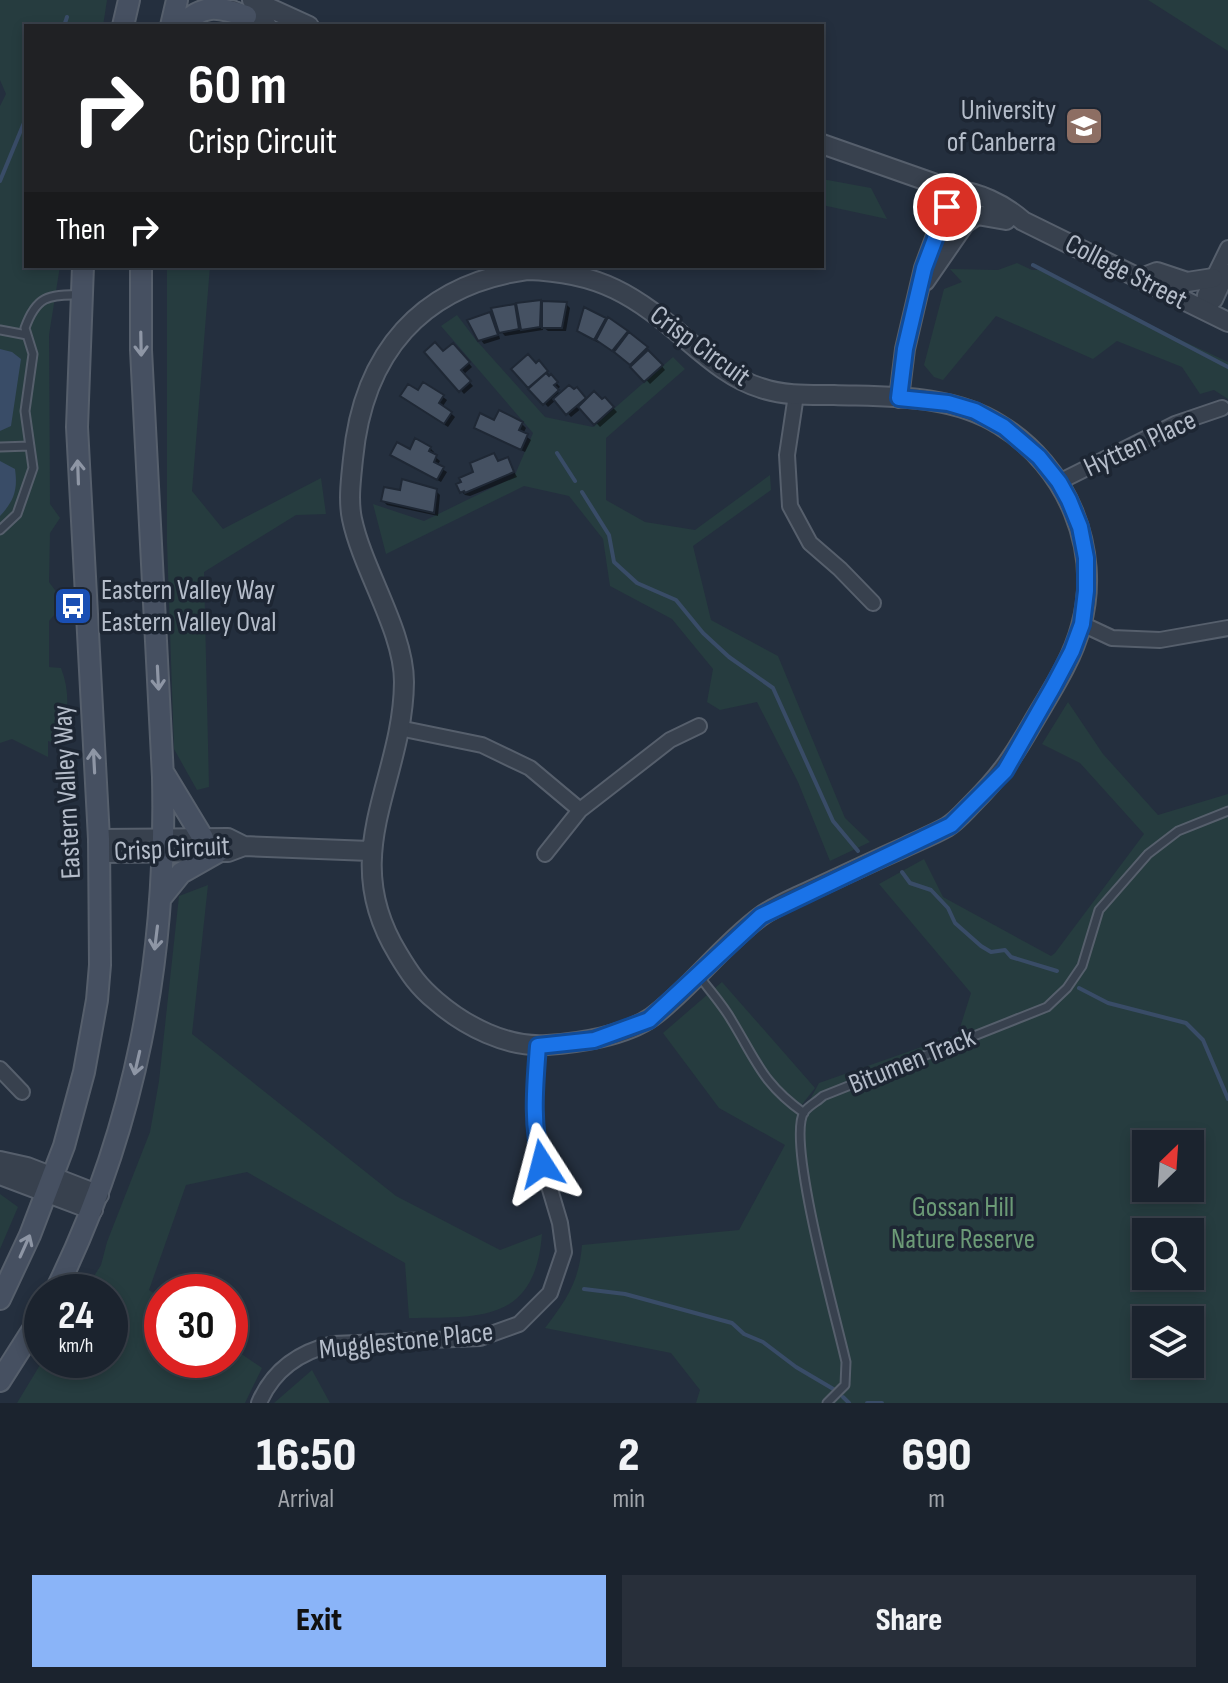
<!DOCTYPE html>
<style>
body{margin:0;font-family:"Sofia Sans Condensed",sans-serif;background:#282f3a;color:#f1f3f6;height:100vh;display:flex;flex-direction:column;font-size:30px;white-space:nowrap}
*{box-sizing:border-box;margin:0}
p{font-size:26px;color:#a0a4aa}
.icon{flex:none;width:44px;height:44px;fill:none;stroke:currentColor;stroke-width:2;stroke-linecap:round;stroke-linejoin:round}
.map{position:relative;height:1403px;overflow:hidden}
.details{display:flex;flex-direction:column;background:#1b232e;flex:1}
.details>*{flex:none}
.guide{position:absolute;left:24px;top:24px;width:800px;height:244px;border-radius:0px;box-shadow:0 4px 12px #0003,0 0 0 2px #39404a;background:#202124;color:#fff;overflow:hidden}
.needle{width:52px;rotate:25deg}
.buttons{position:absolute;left:1132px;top:1130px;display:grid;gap:16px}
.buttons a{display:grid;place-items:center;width:72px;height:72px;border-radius:0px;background:#1b232e;box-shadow:0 4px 12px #0003,0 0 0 2px #39404a;font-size:40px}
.speed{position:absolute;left:24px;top:1274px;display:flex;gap:16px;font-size:40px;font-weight:700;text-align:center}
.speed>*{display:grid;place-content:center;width:104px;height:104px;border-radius:50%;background:#1b232e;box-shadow:0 4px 12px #0003,0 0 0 2px #39404a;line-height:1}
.speed small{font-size:20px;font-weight:400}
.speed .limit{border:12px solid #d22;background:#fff;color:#111}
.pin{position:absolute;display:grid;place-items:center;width:68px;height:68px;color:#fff;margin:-34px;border:4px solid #fff;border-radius:50%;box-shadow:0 2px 8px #0007}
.me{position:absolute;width:88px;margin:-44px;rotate:351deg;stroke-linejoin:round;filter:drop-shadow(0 0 6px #0008)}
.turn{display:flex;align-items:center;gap:28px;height:168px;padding:0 32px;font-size:36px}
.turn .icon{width:104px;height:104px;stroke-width:2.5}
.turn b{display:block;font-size:56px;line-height:68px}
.then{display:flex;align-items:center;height:76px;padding:0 32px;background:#0003;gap:16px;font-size:30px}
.eta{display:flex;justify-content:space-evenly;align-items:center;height:136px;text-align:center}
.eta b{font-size:48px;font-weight:800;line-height:56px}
.button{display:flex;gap:16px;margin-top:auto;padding:16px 32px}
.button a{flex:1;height:92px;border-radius:0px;background:#8ab4f8;color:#111;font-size:32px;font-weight:800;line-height:92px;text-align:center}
.button a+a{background:#282f3a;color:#f1f3f6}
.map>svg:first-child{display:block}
</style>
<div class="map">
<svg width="1228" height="1403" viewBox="0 0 1228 1403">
<rect width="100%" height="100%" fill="#242f3e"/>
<path fill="#263c3f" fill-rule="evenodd" d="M0 0H107L103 26H26V266H60L49 335 50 504 60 518 50 533 49 582 60 597 56 613 49 621V667L61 668C71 693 68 719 60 745L48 741V757L12 739 0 743V106L6 94 0 80Z
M1148 0H1228V51Z
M822 179 871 188 887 219 822 205Z
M1017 263 1032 270H1040L1094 299 1228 362V399L1214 390 1200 394 1182 367 1117 341 1093 359 996 316 943 380 934 377 924 365 944 289 962 282 950 269 998 270Z
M167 266H210L192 491 223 529 321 478 326 514 296 515 204 572 209 787 197 790 174 749 167 543Z
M457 315 476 340 545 417 593 427 673 357 685 369 606 438V500L645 522 695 530 770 475 771 490 693 546 711 620 778 656 845 818 870 842 830 861 798 782 757 702 720 710 707 702 713 669 672 619 610 586 603 539 569 496 524 486 386 554 373 504 424 521 514 477 533 433 441 326Z
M1068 702 1103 754 1158 815 1228 794V1403H696L700 1390 671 1353 545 1328C567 1299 579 1282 582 1245L739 1230 785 1145 719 1108 663 1033 722 982 815 1088 797 1111V1123L819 1083 953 1036 959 1031 971 993 879 884 924 859 943 897 1051 956 1055 953 1144 834 1080 763 1042 744ZM1146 1144H1190V1188H1146ZM1146 1232H1190V1276H1146ZM1146 1320H1190V1364H1146Z
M208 885 192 1034 396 1196 500 1250 542 1234C535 1323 480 1317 409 1318L405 1263 247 1172 186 1185 149 1290 162 1299V1360H230V1346L262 1368 245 1403H17L43 1360H110V1292H84L101 1265 107 1242 150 1132 159 1081 179 896Z
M0 1194 18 1207 0 1249Z
M312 1370 330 1403H274Z"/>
<path fill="#394c67" d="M0 349 12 352 21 359 11 426 0 431Z
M0 461 15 469C18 490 14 501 0 516Z"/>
<path fill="#0007" d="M541 302 566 304 570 308 566 331H548L543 327V330L505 336 497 327 500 339 484 344 480 339 490 314 498 322 494 310Z
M585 309 607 318 630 335 647 348 665 370 650 384 634 366 600 340 599 343 583 335 579 331Z
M453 346 472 367 463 375 473 386 464 394 427 352 443 354Z
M539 363 560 387 556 390 561 395 577 390 586 400 602 402 605 399 617 412 600 427 582 408 571 417 556 400 548 407 514 369Z
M418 393 443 397 447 400 443 406 455 417 448 427 406 400Z
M519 421 526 428 523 434 531 440 525 452 476 428 495 422Z
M430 448 434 452 433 455 440 461 437 466 447 472 441 482 392 455Z
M494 455 499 463 507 459 517 477 470 496 465 495 461 491Z
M436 491 440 495 438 516 387 505 383 501 402 492Z"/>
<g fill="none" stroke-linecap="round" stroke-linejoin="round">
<path stroke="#394c67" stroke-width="4" d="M64 26 67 17
M0 181 26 118
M1033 265 1228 367
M557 453 575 481
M582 492 609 535 614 562 637 583 676 600 703 633 729 657 773 688 833 821 858 851
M902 872 910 883 931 890 948 908 955 923 981 946 991 952 1005 950 1011 957 1057 971
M1079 988 1108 1003 1186 1023 1203 1040 1228 1099
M584 1289 625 1294 732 1323 744 1334 763 1342 796 1367 835 1390
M843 1397 849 1403
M867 1403H882"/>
</g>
<path fill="#455162" stroke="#1f2835" stroke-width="2" d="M541 300 540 327 521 330 516 303Z
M542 301 567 302 562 328H542Z
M515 304 519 329 499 333 491 308Z
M584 307 606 318 594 340 577 331Z
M490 312 498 335 478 341 467 320Z
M608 317 628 331 612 351 596 340Z
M629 332 648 347 630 365 614 352Z
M435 342 443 351 453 343 470 362 461 370 471 381 459 392 424 352Z
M648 350 663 365 644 382 630 367Z
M528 354 536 363 539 360 548 371 528 388 511 369Z
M546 373 549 376 551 374 558 382 554 385 559 390 543 405 528 389Z
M423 382 444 395 439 403 452 412 444 424 400 396 408 384 418 390Z
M569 385 574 389 577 387 586 398 566 415 553 399Z
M594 391 602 399 605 397 614 407 594 425 578 407Z
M499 410 523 422 519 430 528 434 521 450 474 428 480 413 494 420Z
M415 438 431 447 429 451 437 455 434 462 444 467 437 480 390 455 397 442 410 449Z
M494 453 498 461 508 457 514 472 465 493 464 491 460 493 456 484 461 482 459 478 473 472 470 463Z
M402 479 437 489 434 513 381 501 384 487 400 490Z"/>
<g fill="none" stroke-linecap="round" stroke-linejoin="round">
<g stroke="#565f6c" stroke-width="11">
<path id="service" d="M0 330 27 335
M0 447 30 446
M0 530 17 514 33 468 25 411 33 354 25 328C36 297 48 294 79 295
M699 976C710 991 723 1005 732 1021 757 1062 763 1084 804 1113
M827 1403 845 1385 846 1362C837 1321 786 1141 804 1112 808 1106 818 1101 823 1096L1047 1007 1067 988 1082 966 1099 910 1148 854 1178 831 1228 811"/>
</g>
<g stroke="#565f6c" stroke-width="18">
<path id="minor" d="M1203 310 1205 295 1228 248
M1203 310 1215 300 1228 272
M796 395 787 455 790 506 810 543 840 569 873 603
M1059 482 1175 424 1222 408
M1082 624 1112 638 1160 640 1228 628
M399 728 482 745 530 768 580 810
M545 854 580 810 670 740 699 726
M0 1069 22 1092
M259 1403C273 1370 299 1352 333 1344L480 1338 519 1324 550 1293 564 1252 560 1223 538 1149 534 1108 538 1046"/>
</g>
<g stroke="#565f6c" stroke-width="22">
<path id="tertiary" d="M252 0 309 26
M232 10 267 26
M822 144 953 190C978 192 1004 204 1023 221L1228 322
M527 270C600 272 635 295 689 342 710 360 734 380 761 388 784 396 809 395 834 395 889 397 951 394 1000 425 1067 466 1102 549 1081 626 1072 661 1050 693 1032 724 1013 757 1000 776 974 802 965 811 957 821 947 827 933 835 917 841 903 848 869 863 836 879 803 894 788 901 772 908 760 917 721 946 690 989 652 1017 625 1036 579 1043 547 1045 507 1048 465 1026 436 1001 418 986 410 974 398 954 336 853 403 783 404 682 404 631 363 571 352 519 348 500 351 479 353 459 363 353 421 285 527 270Z
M1139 279 1157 272 1187 282 1213 278
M925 281 965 223 977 215 1006 220
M899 398 905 349 924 268 953 190
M99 839 228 838 244 846
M99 853 228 852 244 846 370 851
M0 1161 27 1167 99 1195
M0 1175 93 1210"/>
</g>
<g stroke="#565f6c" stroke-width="24">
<path id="secondary" d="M123 26 129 0
M171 26 177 0
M179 26C204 4 216 6 246 16
M163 772 203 838
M160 899 181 873 218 852
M55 1292C136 1128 167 960 163 777L141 350V266
M0 1299 30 1235 64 1146 84 1072 97 1000 100 965 99 839 77 427 83 266
M0 1381 42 1315"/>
</g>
<use href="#service" stroke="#38414e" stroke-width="7"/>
<use href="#minor" stroke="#38414e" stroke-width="14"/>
<use href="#tertiary" stroke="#38414e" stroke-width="18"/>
<use href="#secondary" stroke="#465061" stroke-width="20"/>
</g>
<defs><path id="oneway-shaft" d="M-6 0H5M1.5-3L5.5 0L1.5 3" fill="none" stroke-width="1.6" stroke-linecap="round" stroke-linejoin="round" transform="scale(2)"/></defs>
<g stroke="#8e96a5">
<use href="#oneway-shaft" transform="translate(141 344) rotate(89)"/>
<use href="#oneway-shaft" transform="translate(78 472) rotate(-92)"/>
<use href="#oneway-shaft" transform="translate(158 678) rotate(87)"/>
<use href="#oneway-shaft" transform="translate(94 761) rotate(-93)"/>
<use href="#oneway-shaft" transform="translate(156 938) rotate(97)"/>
<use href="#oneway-shaft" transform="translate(137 1063) rotate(103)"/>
<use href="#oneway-shaft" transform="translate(25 1246) rotate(-66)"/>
</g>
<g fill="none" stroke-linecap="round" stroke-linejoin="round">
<g stroke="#114b97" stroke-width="20">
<path id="route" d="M542 1164C531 1125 535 1086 538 1046L594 1040 649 1020 761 916 951 825 1005 771 1053 687 1072 651 1082 624 1086 591V558L1080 527 1069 500 1059 482 1039 457 1004 427 975 411 948 403 899 398 905 349 924 268 947 207"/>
</g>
<use href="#route" stroke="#1a73e8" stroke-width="14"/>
</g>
<defs>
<g id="university-square" transform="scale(2)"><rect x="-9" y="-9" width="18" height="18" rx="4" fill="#8d6e63" stroke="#1d2633"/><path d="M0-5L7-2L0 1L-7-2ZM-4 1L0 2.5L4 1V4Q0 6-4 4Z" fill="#fff"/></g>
<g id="bus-square" transform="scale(2)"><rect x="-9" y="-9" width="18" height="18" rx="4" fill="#1a4fb4" stroke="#1d2633"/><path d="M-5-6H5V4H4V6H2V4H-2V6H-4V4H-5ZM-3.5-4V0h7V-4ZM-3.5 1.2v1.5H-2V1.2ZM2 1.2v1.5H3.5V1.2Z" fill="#fff"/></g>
</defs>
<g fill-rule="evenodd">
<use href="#university-square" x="1084" y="126"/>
<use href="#bus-square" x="73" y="606"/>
</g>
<g text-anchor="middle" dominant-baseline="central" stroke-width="7" stroke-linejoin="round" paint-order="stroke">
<g font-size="28" fill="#b4bcc9" stroke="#1d2633" text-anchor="end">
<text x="1056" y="110">University<tspan x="1056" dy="32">of Canberra</tspan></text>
<text x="101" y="590" text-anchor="start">Eastern Valley Way<tspan x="101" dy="32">Eastern Valley Oval</tspan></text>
</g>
<g font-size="28" fill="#b4bcc9" stroke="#1d2633">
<text transform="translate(1126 272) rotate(27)">College Street</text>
<text transform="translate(700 346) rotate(36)">Crisp Circuit</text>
<text transform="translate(1140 444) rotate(-25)">Hytten Place</text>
<text transform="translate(67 792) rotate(-93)">Eastern Valley Way</text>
<text transform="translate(172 849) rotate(-3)">Crisp Circuit</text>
<text transform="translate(912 1061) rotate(-22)">Bitumen Track</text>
<text transform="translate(406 1341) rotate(-6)">Mugglestone Place</text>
</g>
<g font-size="28" fill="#6b9a76" stroke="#1d2633">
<text x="963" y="1207">Gossan Hill<tspan x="963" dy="32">Nature Reserve</tspan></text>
</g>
</g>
</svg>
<div class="buttons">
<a><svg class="needle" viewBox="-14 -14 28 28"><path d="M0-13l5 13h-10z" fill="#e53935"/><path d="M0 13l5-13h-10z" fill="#a0a4aa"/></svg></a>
<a><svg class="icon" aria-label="search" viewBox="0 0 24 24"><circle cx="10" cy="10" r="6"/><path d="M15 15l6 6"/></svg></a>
<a><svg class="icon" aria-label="layers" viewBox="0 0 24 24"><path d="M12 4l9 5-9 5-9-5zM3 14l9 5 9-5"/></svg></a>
</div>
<div class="speed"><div>24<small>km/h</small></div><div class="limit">30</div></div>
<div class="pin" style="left:947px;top:207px;background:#d93025"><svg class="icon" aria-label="arrive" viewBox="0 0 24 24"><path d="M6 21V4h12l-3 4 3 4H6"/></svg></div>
<svg class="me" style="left:542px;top:1164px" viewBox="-20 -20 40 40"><path d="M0-17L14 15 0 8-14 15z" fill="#1a73e8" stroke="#fff" stroke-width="4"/></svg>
<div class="guide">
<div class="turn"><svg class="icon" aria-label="right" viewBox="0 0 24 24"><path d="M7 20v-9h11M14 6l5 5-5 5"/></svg><div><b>60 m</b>Crisp Circuit</div></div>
<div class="then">Then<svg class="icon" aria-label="right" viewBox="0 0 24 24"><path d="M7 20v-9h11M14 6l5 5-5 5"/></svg></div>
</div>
</div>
<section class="details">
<div class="eta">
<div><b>16:50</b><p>Arrival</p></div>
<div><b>2</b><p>min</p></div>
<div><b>690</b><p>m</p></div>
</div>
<div class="button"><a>Exit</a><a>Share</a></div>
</section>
